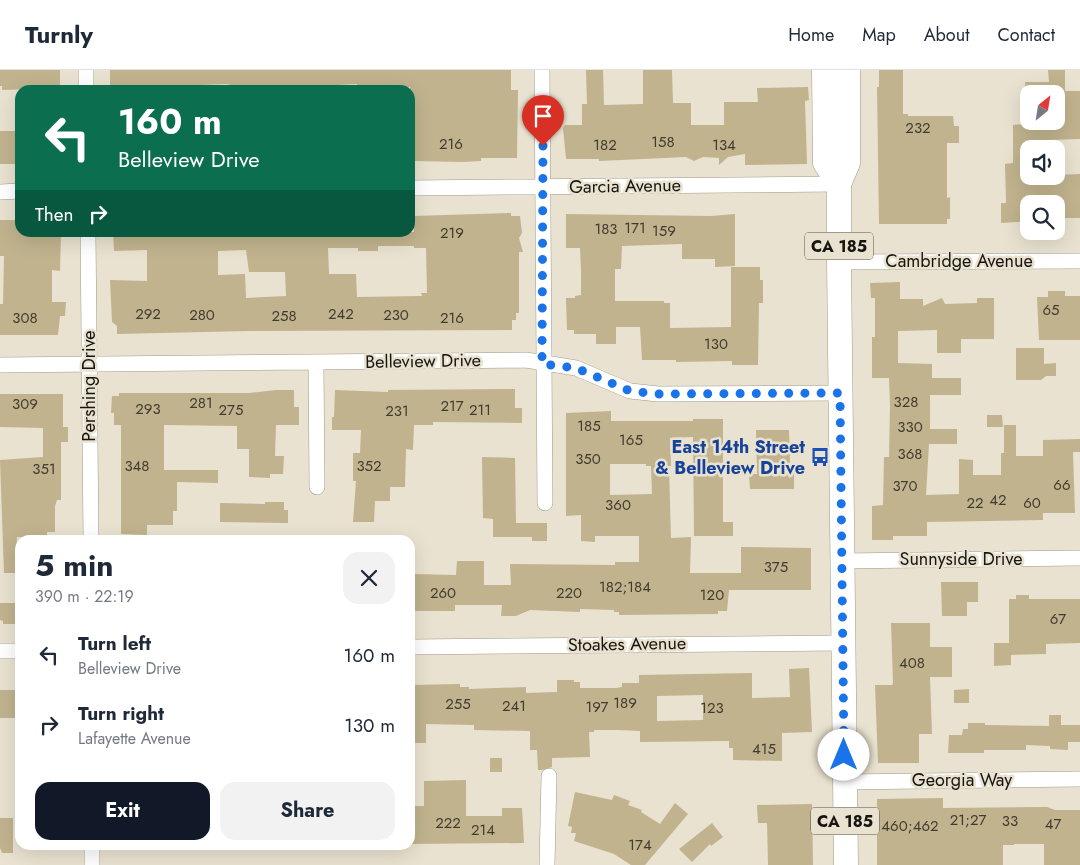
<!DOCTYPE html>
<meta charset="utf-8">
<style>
body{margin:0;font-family:Jost,sans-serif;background:#f2f2f3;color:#1f2937;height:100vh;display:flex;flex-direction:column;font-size:19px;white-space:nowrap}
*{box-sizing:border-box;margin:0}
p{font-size:16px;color:#747a83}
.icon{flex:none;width:28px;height:28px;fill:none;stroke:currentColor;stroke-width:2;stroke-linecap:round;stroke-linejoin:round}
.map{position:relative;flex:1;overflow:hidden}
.details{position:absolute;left:15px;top:465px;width:400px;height:315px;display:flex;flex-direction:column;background:#fff;border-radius:15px;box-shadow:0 5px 20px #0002}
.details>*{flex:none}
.hud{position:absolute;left:15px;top:15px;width:400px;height:152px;border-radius:15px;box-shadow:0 5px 20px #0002;background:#0b6e4f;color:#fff;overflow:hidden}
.needle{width:32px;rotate:30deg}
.buttons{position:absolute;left:1020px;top:15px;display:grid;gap:10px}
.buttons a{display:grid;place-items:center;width:45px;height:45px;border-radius:10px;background:#fff;box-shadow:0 5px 20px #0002;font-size:25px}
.pin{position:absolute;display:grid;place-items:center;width:42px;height:42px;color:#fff;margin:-51px -21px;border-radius:50% 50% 50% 0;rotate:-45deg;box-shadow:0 0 5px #0007}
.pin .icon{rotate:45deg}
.me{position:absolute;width:55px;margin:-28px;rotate:0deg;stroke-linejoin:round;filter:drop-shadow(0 0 4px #0008)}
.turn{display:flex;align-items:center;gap:18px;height:105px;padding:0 20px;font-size:22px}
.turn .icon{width:65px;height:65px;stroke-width:2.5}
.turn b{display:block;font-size:35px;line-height:42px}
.then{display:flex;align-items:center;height:48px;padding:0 20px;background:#0003;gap:10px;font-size:19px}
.round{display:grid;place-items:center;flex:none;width:52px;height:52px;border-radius:15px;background:#f2f2f3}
.headline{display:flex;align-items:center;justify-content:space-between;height:85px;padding:0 20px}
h1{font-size:30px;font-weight:700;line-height:38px}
.action{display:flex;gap:10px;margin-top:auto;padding:10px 20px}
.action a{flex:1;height:58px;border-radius:15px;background:#111827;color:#fff;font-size:20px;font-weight:700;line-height:58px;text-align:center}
.action a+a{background:#f2f2f3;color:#1f2937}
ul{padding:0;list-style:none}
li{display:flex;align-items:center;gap:15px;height:70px;padding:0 20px}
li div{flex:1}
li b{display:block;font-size:19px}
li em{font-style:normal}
header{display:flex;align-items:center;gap:30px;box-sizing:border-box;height:70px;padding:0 25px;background:#fff;border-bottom:1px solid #e0e1e3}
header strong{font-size:24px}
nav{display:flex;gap:28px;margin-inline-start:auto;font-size:18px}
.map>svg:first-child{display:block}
</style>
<header>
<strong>Turnly</strong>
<nav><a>Home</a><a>Map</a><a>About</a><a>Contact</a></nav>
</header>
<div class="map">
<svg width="1080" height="795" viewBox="0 0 1080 795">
<rect width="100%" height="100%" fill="#e9e2d0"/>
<path fill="#c1b38e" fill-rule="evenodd" d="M0 0H60V18L2 20V16H0Z
M110 0H511V20H518L517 88H481V91L462 92 414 91V49H410V17L357 20V14L246 20V18H231V15L226 14 110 19Z
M586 0H603L604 35 643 34V0H672L673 33H691V55H724V32H758L757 18 808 17 809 30 805 31 807 94 745 95V84L728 87 719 95V88L703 87 694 91 686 87 599 91V89H566L563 58 565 55H582V34H587Z
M879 0H903V44H908V46H953L954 56H959V73H947V128L950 127V149H947V154H879L877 17H879Z
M1048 0H1065V21H1080V69L1049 70 1050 75 1028 76V106L1080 104V148H1056V134H1029V148H1020V152L1001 153V133H1006L1005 94 1013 93V55L1026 54V57H1061V24H1026L1025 12H1049Z
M0 61H20V94H0Z
M511 143V146H520L522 163 519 168 523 182H519V243H516V250H512V260L249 261 117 264V256L112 252 110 210 147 211V180L114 181 113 162H414L413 146ZM378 176H414V178H426L427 223H421L422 226 357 227 356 204H329L328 178H358V181H378ZM246 180 249 202H285L286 226 246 228 245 204 218 205V181Z
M566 144 711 146 735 144V196L715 197V189H682V174L622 176 621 199H615V231H664V233H670V258L731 257V197H760V210H763V233H759L758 295H732V291L676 292V290H642L640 257H616V274H596V264H574V260H567L566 228H575V226L581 225V199L580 178H566Z
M0 150H20V162H61L60 201 52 200V232H66L65 246H60L58 265H0V234H3L4 186H0Z
M900 212V229H923V236L942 228 945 234 977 233V228H994V269H961V283H937V260L898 261V293L932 294V308H961V325H930V359H957V374H929L926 425 959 424V389L973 390V405H1001V383H1004V355H1016V386H1043V370L1080 369V382H1073L1075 443H1043V450L927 452V466H893V470H872V436L883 435 884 387H889L890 336 889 308H872V267H875V228H871L870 213Z
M1048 221H1065V226H1080V270H1039L1037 227H1048Z
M1016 278H1044V294L1056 293V306H1046L1041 310H1016Z
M515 319V338H522V353L433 352V355H414L413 380 406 379 405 417H390V431H375L374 452H353L356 411H353V383H360L361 360H332V347H334L335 320 388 322V320Z
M276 320H294V337H299V355H276L275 386H284L283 404H270V408L249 407V379H237V356L164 355V400H218V413L177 412V441H173V455H147V465L121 464V355H114V343H111L112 326H119V323H249Z
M0 324H63V357H68V372H61V430H57L55 436V462H47V468L17 467 15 503H4L0 390 43 387V358L0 357Z
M611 341V351H693V349H723V452H733V466H694L693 367 670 368 671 396H669L671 468 691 467 690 503H741V477L811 478V520H729L727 541H718V544L619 545V542H614V540L580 539V542L530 540 516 546H501L502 535H455V541H410V510L415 511V504L456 505 457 491H484V515H511L510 494 615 495V492H639V466H595V472L581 471V445L566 446V343ZM610 394H646V396H651L652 424 610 425Z
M987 345H1002L1003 357H987Z
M756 360H789L790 393 794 399V419H750L749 404H757Z
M482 387 515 388 516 453H547V471H532V467H493V449L483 448Z
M265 432H284V440H288V453L220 452V433L265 434Z
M941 512H978V532H967V546H942Z
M1016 525H1029V529H1080V573L1046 574V584L1011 585V595L994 596V573H1009V529H1016Z
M0 533H16V538H20V554H3V551L0 550Z
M891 553H930V577H952V607H930L932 664H919V693H878L875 615H892L893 613Z
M809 598 812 662 782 663V691L733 690V678H729V671L640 672V661L619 660H594V662H589L590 687 552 688V697L542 700H538L537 680H530V661L474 660V655L426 654V673H410V615L460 614V617H469V619L526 617V623L557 622V610H574V612H580V618H616L622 617V613H639V605L752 603V628L790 627 789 599ZM703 625V650L657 651V626Z
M969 619V633H954V620Z
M0 620H20V648H0Z
M1049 645H1061V655H1080V672H1068V680L1050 679V676L1026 675V680H984V683H948L949 665H962L963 659H968V653H985V655L1049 656Z
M490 688H502V702H490Z
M466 710V746H502V738H522L524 773 411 774 410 736H424V711Z
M575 722 612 730 614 725 630 731 628 735 642 740 641 742 660 754 675 733 688 744 645 795H631L614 784 574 771 576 763H571L572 757 568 756Z
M943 728V738L1047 737 1055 740H1080V795H1044V774H1014V775H1003V795H877V729Z
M812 734 813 795H768L767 753H758L757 735Z
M0 748H13V783H2L0 778Z
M712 753 723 767 711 776 710 774 692 792 679 779Z"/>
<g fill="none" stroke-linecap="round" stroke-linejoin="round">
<g stroke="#9f9989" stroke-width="16">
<path id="street" d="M86 0V20
M542 0 545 433
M410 118 839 114
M0 122 20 121
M88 162 91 470
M839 192 1080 191
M316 292 317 417
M0 295 526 290 576 298 630 321 658 324 840 323
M842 491 1080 488
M410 577 843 573
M0 581H20
M844 712 1080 709
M92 775V795
M547 795 549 706"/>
</g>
<g stroke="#9f9989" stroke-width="25">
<path id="primary" d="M824 0 825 93 839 114
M846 795 839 192V114L848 93V0"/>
</g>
<use href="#street" stroke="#fff" stroke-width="15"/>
<use href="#primary" stroke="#fff" stroke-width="24"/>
</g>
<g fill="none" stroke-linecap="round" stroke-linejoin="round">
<path stroke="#1a73e8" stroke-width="9" stroke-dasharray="0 16.2" d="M543 76 542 294 576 298 630 321 658 324 840 323 844 685"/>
</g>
<defs>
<g id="bus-bare" transform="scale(1.5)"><path d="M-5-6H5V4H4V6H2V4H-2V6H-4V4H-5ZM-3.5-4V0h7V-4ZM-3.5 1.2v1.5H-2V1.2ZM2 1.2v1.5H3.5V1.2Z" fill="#1a4fb4" stroke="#e9e2d0" stroke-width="2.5" paint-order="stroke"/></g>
</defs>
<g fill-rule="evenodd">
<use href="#bus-bare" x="820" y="387"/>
</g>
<g text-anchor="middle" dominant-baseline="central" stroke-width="5" stroke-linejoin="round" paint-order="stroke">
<g font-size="15" fill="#423c2f">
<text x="918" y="58">232</text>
<text x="663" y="72">158</text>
<text x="451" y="74">216</text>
<text x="605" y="75">182</text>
<text x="724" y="75">134</text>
<text x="635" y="158">171</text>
<text x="606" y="159">183</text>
<text x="664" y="161">159</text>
<text x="452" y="163">219</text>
<text x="1051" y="240">65</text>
<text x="148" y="244">292</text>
<text x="341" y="244">242</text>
<text x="202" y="245">280</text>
<text x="396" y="245">230</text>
<text x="284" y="246">258</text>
<text x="25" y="248">308</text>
<text x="452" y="248">216</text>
<text x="716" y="274">130</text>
<text x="906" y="332">328</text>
<text x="201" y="333">281</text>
<text x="25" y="334">309</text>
<text x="452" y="336">217</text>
<text x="148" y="339">293</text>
<text x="231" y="340">275</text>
<text x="480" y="340">211</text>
<text x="397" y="341">231</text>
<text x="589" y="356">185</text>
<text x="910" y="357">330</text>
<text x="631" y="370">165</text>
<text x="910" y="384">368</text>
<text x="588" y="389">350</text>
<text x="137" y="396">348</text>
<text x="369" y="396">352</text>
<text x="44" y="399">351</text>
<text x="1062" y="415">66</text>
<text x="905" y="416">370</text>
<text x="998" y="430">42</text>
<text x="975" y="433">22</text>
<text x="1032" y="433">60</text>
<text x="618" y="435">360</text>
<text x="776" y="497">375</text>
<text x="625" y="517">182;184</text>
<text x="443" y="523">260</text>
<text x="569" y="523">220</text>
<text x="712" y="525">120</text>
<text x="1058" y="549">67</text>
<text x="912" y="593">408</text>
<text x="625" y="633">189</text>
<text x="458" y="634">255</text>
<text x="514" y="636">241</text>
<text x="597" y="637">197</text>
<text x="712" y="638">123</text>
<text x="764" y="679">415</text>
<text x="968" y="750">21;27</text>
<text x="1010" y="751">33</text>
<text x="448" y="753">222</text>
<text x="1053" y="754">47</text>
<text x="910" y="756">460;462</text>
<text x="483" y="760">214</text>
<text x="640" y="775">174</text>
</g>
<g fill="#e9e2d0" stroke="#565249" stroke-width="1">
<rect x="805" y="162.5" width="68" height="27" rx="4"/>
<rect x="811" y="737.5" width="68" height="27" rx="4"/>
</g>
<g font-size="16" font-weight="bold" fill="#17150f">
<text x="839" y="176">CA 185</text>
<text x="845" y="751">CA 185</text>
</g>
<g font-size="18" fill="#17150f" stroke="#e9e2d0">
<text transform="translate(625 116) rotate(-1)">Garcia Avenue</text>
<text x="959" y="191">Cambridge Avenue</text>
<text transform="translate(423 291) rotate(-1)">Belleview Drive</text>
<text transform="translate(89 316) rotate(-90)">Pershing Drive</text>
<text x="961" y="489">Sunnyside Drive</text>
<text transform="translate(627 574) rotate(-1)">Stoakes Avenue</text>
<text x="962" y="710">Georgia Way</text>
</g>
<g font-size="18" font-weight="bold" fill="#164399" stroke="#e9e2d0" text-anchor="end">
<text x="805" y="377">East 14th Street<tspan x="805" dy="21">&amp; Belleview Drive</tspan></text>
</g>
</g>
</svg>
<div class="buttons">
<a><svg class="needle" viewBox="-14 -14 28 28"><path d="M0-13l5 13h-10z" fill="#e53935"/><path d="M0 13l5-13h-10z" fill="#747a83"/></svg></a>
<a><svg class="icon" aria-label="sound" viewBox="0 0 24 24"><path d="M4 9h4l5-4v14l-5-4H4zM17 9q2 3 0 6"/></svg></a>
<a><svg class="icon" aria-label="search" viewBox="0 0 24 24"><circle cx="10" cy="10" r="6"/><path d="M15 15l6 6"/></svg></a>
</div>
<div class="pin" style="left:543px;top:76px;background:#d93025"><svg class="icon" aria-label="arrive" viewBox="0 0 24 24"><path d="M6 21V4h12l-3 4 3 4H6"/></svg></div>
<svg class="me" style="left:844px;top:685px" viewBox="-20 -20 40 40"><circle r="19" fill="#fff"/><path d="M0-13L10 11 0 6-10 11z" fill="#1a73e8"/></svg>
<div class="hud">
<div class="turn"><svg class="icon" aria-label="left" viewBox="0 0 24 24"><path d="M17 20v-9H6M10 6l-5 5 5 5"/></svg><div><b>160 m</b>Belleview Drive</div></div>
<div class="then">Then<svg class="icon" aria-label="right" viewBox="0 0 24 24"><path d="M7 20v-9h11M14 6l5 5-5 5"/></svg></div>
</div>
<section class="details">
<div class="headline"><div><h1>5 min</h1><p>390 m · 22:19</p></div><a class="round"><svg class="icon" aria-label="close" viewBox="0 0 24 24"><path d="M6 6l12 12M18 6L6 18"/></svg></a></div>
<ul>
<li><svg class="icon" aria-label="left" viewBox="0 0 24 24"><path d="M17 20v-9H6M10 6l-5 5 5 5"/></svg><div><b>Turn left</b><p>Belleview Drive</p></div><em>160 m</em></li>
<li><svg class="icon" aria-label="right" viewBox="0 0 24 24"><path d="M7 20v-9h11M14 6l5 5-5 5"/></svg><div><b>Turn right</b><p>Lafayette Avenue</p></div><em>130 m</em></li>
</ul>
<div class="action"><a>Exit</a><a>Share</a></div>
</section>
</div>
